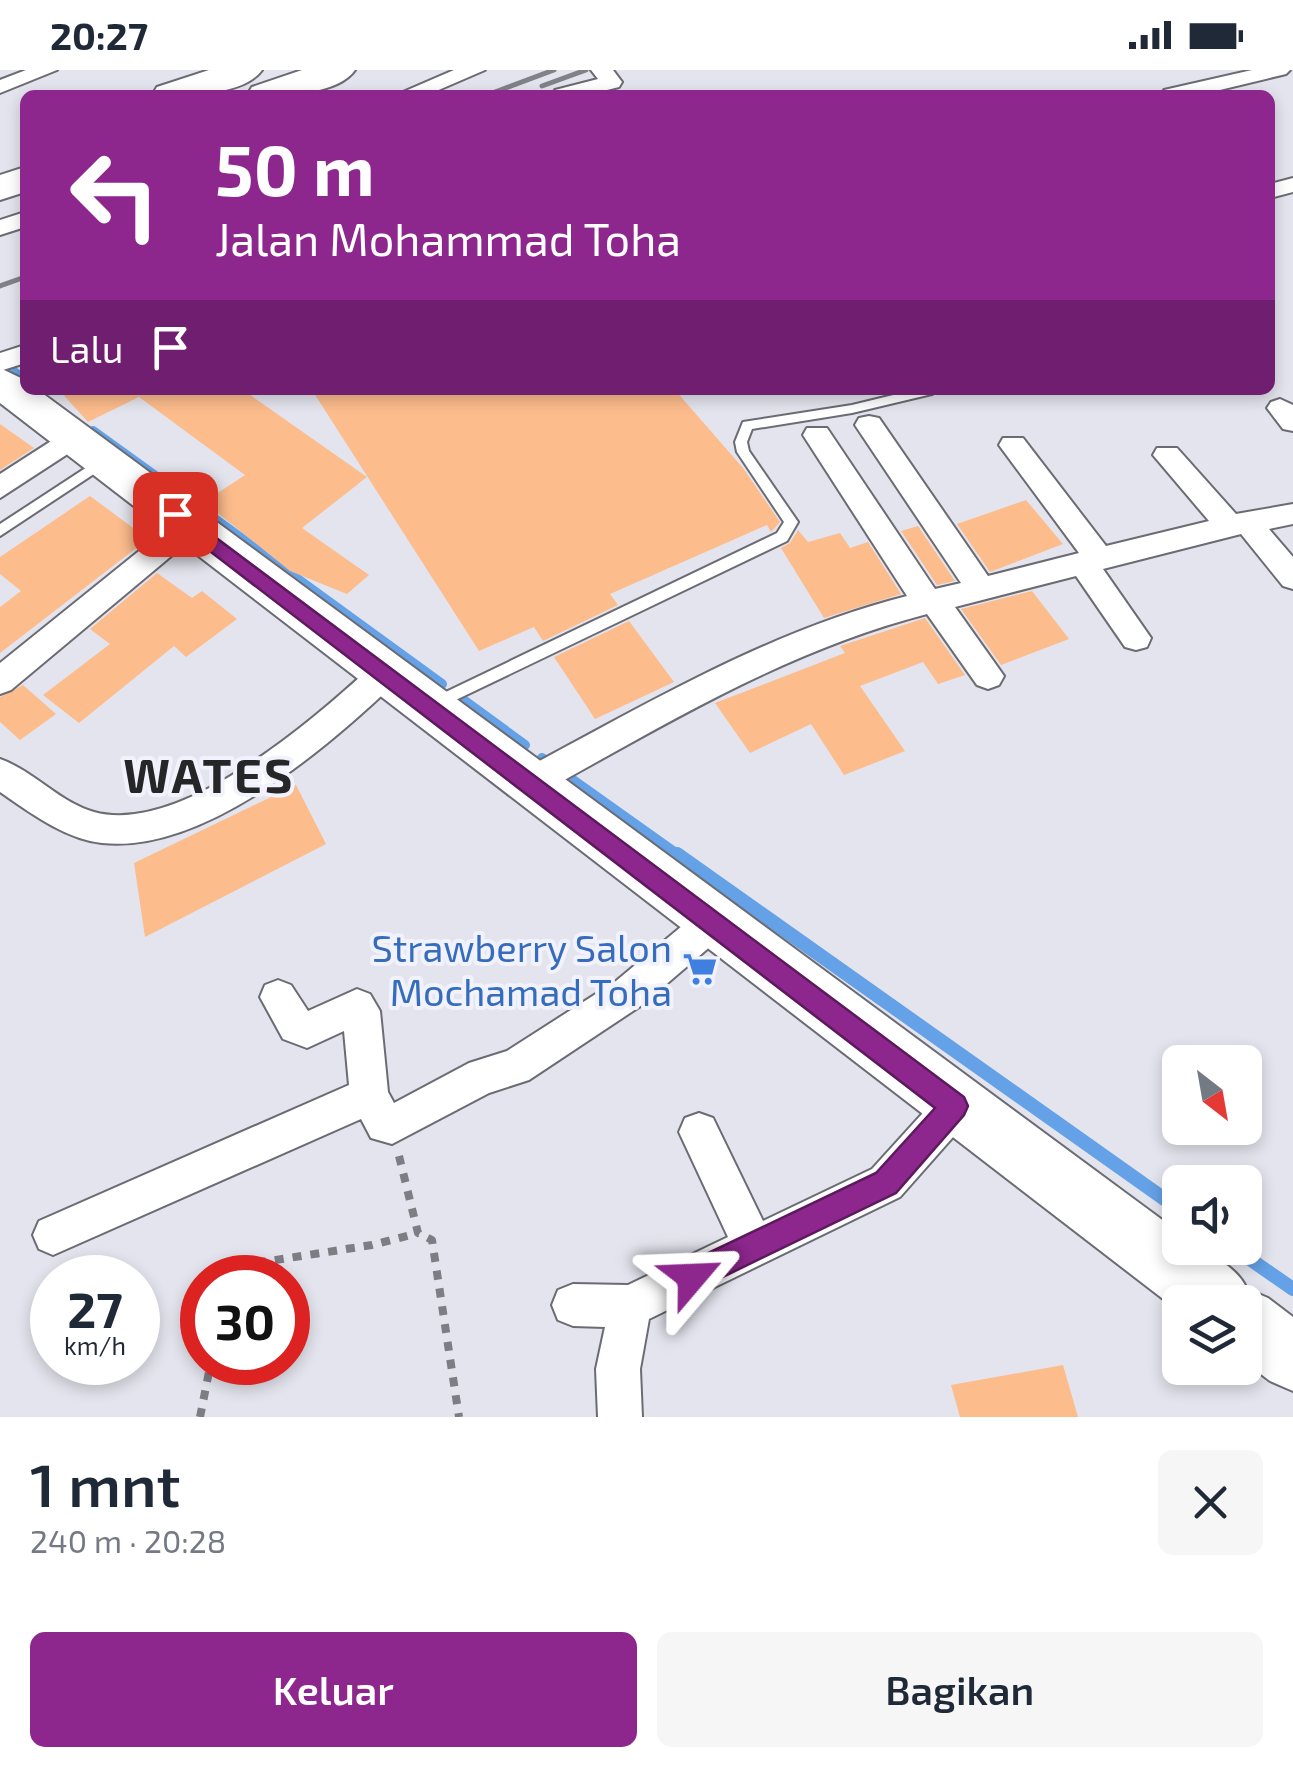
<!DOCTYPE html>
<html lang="id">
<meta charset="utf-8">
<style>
body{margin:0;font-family:"Exo 2",sans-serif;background:#f6f6f7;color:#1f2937;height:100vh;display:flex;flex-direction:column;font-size:38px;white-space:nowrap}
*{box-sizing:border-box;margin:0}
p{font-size:32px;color:#747a83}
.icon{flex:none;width:55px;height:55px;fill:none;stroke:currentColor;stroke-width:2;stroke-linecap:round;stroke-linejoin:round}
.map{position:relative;height:1347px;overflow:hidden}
.side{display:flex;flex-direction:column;background:#fff;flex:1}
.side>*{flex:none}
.guide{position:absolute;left:20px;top:20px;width:1255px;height:305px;border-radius:15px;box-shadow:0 5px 15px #0003;background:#8d278d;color:#fff;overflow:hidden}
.needle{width:65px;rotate:149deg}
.buttons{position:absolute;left:1162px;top:975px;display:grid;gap:20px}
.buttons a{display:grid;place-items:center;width:100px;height:100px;border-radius:15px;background:#fff;box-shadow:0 5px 15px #0003;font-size:50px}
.speed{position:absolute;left:30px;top:1185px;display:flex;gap:20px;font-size:50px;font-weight:700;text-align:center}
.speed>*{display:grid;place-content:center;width:130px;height:130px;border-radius:50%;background:#fff;box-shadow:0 5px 15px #0003;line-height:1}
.speed small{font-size:25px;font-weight:400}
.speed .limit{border:15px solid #d22;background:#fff;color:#111}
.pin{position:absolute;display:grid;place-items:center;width:85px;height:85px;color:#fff;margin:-42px;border-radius:20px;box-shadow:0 5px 15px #0006}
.me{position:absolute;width:110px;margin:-55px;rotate:64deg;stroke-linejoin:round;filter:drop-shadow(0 0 8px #0008)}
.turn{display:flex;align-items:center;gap:35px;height:210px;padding:0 30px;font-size:45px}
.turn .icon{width:130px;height:130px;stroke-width:2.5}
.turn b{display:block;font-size:70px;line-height:85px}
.then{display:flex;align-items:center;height:95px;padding:0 30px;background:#0003;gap:20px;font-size:38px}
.round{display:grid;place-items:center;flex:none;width:105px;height:105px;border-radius:15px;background:#f6f6f7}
.headline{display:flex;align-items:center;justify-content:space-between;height:170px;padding:0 30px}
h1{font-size:60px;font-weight:600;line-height:75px}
.button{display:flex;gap:20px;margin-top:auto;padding:20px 30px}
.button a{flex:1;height:115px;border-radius:15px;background:#8d278d;color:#fff;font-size:40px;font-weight:600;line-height:115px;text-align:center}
.button a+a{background:#f6f6f7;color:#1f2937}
.status{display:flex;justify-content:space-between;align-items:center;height:70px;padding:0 50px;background:#fff;direction:ltr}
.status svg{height:28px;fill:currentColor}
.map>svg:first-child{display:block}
</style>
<div class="status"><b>20:27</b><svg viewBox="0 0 49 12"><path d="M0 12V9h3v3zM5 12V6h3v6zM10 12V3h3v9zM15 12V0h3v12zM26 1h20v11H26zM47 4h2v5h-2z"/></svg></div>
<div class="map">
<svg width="1293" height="1347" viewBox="0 0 1293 1347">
<rect width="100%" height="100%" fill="#e4e4ee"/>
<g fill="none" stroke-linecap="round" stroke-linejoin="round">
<path stroke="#64a1e6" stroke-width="9" d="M6 295 25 310"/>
<path stroke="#64a1e6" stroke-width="10" d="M93 361 183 426
M201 439 442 614
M462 629 525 675
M542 688 680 786"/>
<path stroke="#64a1e6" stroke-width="14" d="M677 784 1180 1140
M1234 1178 1293 1219"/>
</g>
<path fill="#fcbc8c" d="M59 320H243L367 407 302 458 369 505 347 524 290 501 204 432 245 405 139 327 88 352Z
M312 320H675L743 398 780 452 771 462 767 455 610 524 618 535 543 571 534 557 479 581Z
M0 354 34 378 0 400Z
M90 426 148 469 0 583V537L21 521 0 504V487Z
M1026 430 1063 474 990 502 957 454Z
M918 456 955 511 937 515 901 461Z
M798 460 808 472 840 463 850 478 868 472 901 524 824 548 781 478 790 473Z
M157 503 192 528 202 521 237 549 186 587 174 576 79 653 43 625 110 574 90 559Z
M1032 521 1069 569 1001 595 961 539Z
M925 548 965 605 938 614 923 592 860 616 905 681 844 705 811 654 750 683 715 633 845 583 840 576Z
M629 551 674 612 595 649 554 587Z
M23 615 56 644 20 670 0 652V627Z
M296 715 326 774 145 867 134 793Z
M1063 1295 1078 1347H960L951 1315Z"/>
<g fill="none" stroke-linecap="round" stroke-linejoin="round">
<g stroke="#6a6b73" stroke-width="4">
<path id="service" d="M914 320H938L932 324 852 343 752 359 747 372 749 381 798 452 787 471 439 638H429L427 634 429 630 777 463 784 452 737 382 735 372 743 352 852 335Z
M104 386 109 388V394L0 466V454Z"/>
</g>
<g stroke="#6a6b73" stroke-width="4">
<path id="minor" d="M26 0H57L0 23V10Z
M454 0H485L427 25H396Z
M591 0H613L622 12 619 17 587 25H552L555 20 598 9Z
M1252 0H1290L1286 4 1199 25H1161L1164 20Z
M1293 108V122L1270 128V114Z
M25 142V157L0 165V150Z
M25 275V293L0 301V283Z
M1280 329 1293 335V361L1283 359 1267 338 1271 332Z
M869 346 879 348 988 506 1079 483 999 375 1003 368H1023L1106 476 1209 451 1153 385 1157 378H1177L1236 444 1293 434V454L1269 459 1293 487V519L1283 516 1241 464 1103 499 1151 568 1147 577 1136 580 1125 577 1076 506 955 537 1004 606 999 615 988 619 977 615 927 544C788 580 667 653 543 722L531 726 519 722 514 712 519 702C645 635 768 561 907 526L803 365 807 358H827L935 519 961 513 855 355 859 348Z
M73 357 83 360 87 367 83 374 0 428V404Z
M190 444 200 448 204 455 200 462 11 620 0 624V593L180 448Z
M385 591 396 594 401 603 396 612C328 677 204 784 102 773 65 769 29 742 0 722V689C34 701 59 732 94 742 181 766 316 648 374 594Z
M713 836 726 841 731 852 726 863 642 935 529 1010 489 1023 392 1074 371 1068 361 1049 53 1185 39 1179 33 1165 39 1151 349 1015 344 961 307 978 283 969 260 927 265 915 278 910 291 915 308 941 357 919 370 924 380 941 388 1022 394 1033 469 993 507 981 616 911 700 841Z
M955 1017 969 1023 974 1036 969 1049 900 1127 649 1249 640 1299 642 1347H598L596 1299 605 1257 573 1256 558 1250 552 1235 558 1220 573 1214 628 1215 728 1167 679 1062 685 1048 699 1043 713 1048 763 1151 872 1099 941 1023Z"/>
</g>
<g stroke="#6a6b73" stroke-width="4">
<path id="primary" d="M0 298 25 310V320H38L1180 1163V1178C1204 1178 1237 1196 1247 1219L1268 1228 1293 1247V1321L1270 1311 1245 1292V1232H1180V1242L0 333Z"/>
</g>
<g stroke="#6a6b73" stroke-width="4">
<path id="motorway" d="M209 0H262C243 27 181 25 152 25L157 17Z
M302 0H355C336 27 276 25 247 25L252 17Z
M25 97V122L0 130V105Z"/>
</g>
<path stroke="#7d7d84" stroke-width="8" stroke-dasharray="9 9" stroke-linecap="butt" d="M399 1086 418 1163 432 1170 459 1347
M245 1208 263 1192 372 1175 418 1163
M200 1347 211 1292"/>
<use href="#service" fill="#fff" fill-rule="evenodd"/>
<use href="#minor" fill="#fff" fill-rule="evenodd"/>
<use href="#primary" fill="#fff" fill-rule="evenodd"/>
<use href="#motorway" fill="#fff" fill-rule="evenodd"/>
<path stroke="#818188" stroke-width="5" d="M542 16 586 0
M487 25 554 0
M0 216 25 207"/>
</g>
<path fill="#8d278d" stroke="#5c195c" stroke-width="2.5" d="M175 437 964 1027 968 1036 964 1045 896 1123 702 1217 692 1221 681 1217 677 1207 681 1196 876 1103 935 1038 168 449 165 444Z"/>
<defs>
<g id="supermarket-bare" transform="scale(2.7)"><path d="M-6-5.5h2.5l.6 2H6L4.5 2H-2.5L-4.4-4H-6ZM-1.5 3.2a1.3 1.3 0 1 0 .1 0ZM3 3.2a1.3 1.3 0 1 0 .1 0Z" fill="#3f7fe0" stroke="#f1f2fb" stroke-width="2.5" paint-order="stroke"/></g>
</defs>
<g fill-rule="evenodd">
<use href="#supermarket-bare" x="700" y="899"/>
</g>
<g text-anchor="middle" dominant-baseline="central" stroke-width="8" stroke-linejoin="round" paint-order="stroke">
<g font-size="38" fill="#366cbe" stroke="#f1f2fb" text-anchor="end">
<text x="672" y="877">Strawberry Salon<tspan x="672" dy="44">Mochamad Toha</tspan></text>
</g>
<g font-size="48" font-weight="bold" letter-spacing="2.5" fill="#262629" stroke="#f1f2fb">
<text x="209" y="704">WATES</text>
</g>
</g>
</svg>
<div class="buttons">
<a><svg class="needle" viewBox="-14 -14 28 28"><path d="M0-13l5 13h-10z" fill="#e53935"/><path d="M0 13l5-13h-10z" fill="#747a83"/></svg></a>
<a><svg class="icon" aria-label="sound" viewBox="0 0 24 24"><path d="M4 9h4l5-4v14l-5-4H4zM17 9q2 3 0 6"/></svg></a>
<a><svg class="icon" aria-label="layers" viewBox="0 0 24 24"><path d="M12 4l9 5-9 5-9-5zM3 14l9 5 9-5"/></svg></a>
</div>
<div class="speed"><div>27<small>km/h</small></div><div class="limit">30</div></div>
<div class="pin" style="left:175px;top:444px;background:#d93025"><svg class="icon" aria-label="arrive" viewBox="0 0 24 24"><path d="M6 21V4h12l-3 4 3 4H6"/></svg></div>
<svg class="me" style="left:692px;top:1207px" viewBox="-20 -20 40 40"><path d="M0-17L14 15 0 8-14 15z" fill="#8d278d" stroke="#fff" stroke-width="4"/></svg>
<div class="guide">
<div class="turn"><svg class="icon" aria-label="left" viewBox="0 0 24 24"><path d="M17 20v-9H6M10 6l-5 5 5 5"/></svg><div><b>50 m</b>Jalan Mohammad Toha</div></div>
<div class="then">Lalu<svg class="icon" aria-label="arrive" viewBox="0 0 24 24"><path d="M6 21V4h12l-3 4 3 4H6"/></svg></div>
</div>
</div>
<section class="side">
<div class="headline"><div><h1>1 mnt</h1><p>240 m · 20:28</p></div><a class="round"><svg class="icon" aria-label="close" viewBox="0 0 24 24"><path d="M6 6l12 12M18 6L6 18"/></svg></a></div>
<div class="button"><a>Keluar</a><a>Bagikan</a></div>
</section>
